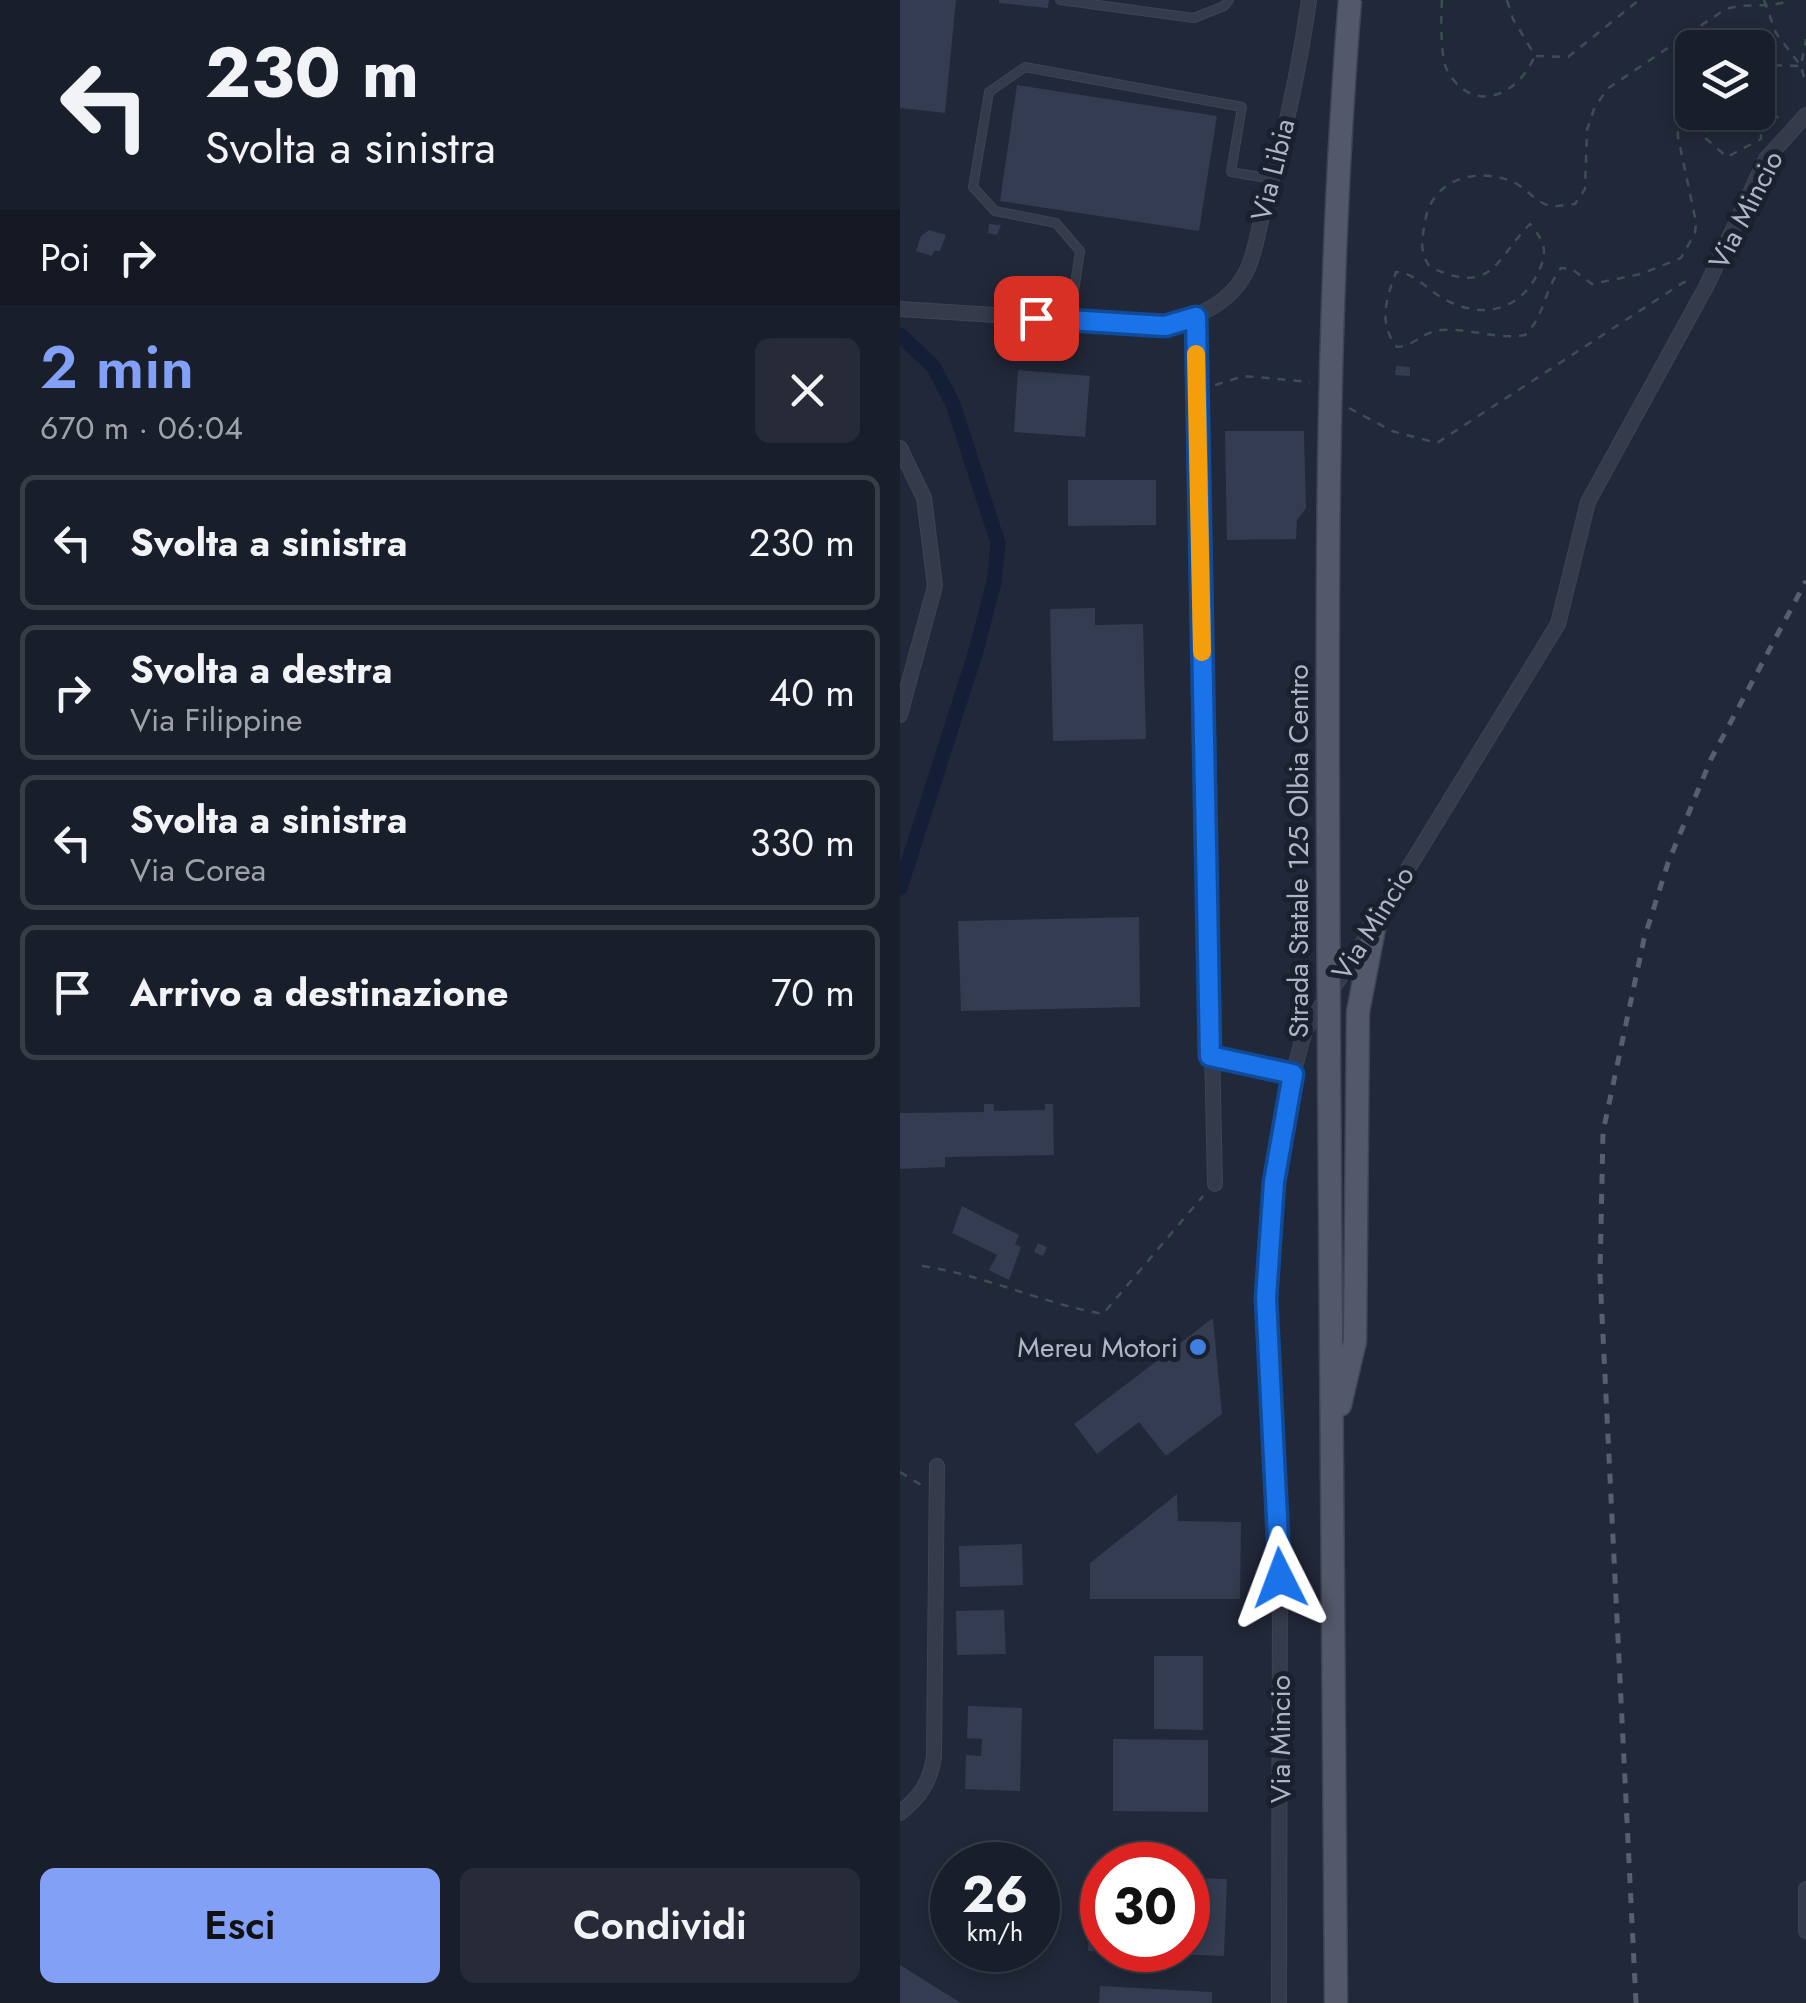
<!DOCTYPE html>
<html lang="it">
<meta charset="utf-8">
<style>
body{margin:0;font-family:Jost,sans-serif;background:#262b37;color:#f1f3f6;height:100vh;display:flex;flex-direction:column;font-size:38px;white-space:nowrap}
*{box-sizing:border-box;margin:0}
p{font-size:32px;color:#9fa2a9}
.icon{flex:none;width:55px;height:55px;fill:none;stroke:currentColor;stroke-width:2;stroke-linecap:round;stroke-linejoin:round}
.map{position:relative;flex:1;overflow:hidden}
.panel{display:flex;flex-direction:column;background:#191e2b;width:900px}
.panel>*{flex:none}
.guide{background:#191e2b;color:#f1f3f6;overflow:hidden}
.controls{position:absolute;left:775px;top:30px;display:grid;gap:20px}
.controls a{display:grid;place-items:center;width:100px;height:100px;border-radius:15px;background:#191e2b;box-shadow:0 5px 15px #0003,0 0 0 2px #373c47;font-size:50px}
.speed{position:absolute;left:30px;top:1842px;display:flex;gap:20px;font-size:50px;font-weight:700;text-align:center}
.speed>*{display:grid;place-content:center;width:130px;height:130px;border-radius:50%;background:#191e2b;box-shadow:0 5px 15px #0003,0 0 0 2px #373c47;line-height:1}
.speed small{font-size:25px;font-weight:400}
.speed .limit{border:15px solid #d22;background:#fff;color:#111}
.pin{position:absolute;display:grid;place-items:center;width:85px;height:85px;color:#fff;margin:-42px;border-radius:20px;box-shadow:0 5px 15px #0006}
.me{position:absolute;width:110px;margin:-55px;rotate:357deg;stroke-linejoin:round;filter:drop-shadow(0 0 8px #0008)}
.turn{display:flex;align-items:center;gap:35px;height:210px;padding:0 40px;font-size:45px}
.turn .icon{width:130px;height:130px;stroke-width:2.5}
.turn b{display:block;font-size:70px;line-height:85px}
.then{display:flex;align-items:center;height:95px;padding:0 40px;background:#0003;gap:20px;font-size:38px}
.round{display:grid;place-items:center;flex:none;width:105px;height:105px;border-radius:15px;background:#262b37}
.headline{display:flex;align-items:center;justify-content:space-between;height:170px;padding:0 40px}
h1{font-size:60px;font-weight:600;line-height:75px;color:#83a0f7}
.action{display:flex;gap:20px;margin-top:auto;padding:20px 40px}
.action a{flex:1;height:115px;border-radius:15px;background:#83a0f7;color:#111;font-size:40px;font-weight:600;line-height:115px;text-align:center}
.action a+a{background:#262b37;color:#f1f3f6}
ul{padding:0;list-style:none}
li{display:flex;align-items:center;gap:30px;height:135px;margin:0 20px 15px;padding:0 20px;border:5px solid #373c47;border-radius:15px}
li div{flex:1}
li b{display:block;font-size:38px}
li em{font-style:normal}
main{display:flex;flex:1;min-height:0}
.map>svg:first-child{display:block}
</style>
<main>
<section class="panel">
<div class="guide">
<div class="turn"><svg class="icon" aria-label="left" viewBox="0 0 24 24"><path d="M17 20v-9H6M10 6l-5 5 5 5"/></svg><div><b>230 m</b>Svolta a sinistra</div></div>
<div class="then">Poi<svg class="icon" aria-label="right" viewBox="0 0 24 24"><path d="M7 20v-9h11M14 6l5 5-5 5"/></svg></div>
</div>
<div class="headline"><div><h1>2 min</h1><p>670 m · 06:04</p></div><a class="round"><svg class="icon" aria-label="close" viewBox="0 0 24 24"><path d="M6 6l12 12M18 6L6 18"/></svg></a></div>
<ul>
<li><svg class="icon" aria-label="left" viewBox="0 0 24 24"><path d="M17 20v-9H6M10 6l-5 5 5 5"/></svg><div><b>Svolta a sinistra</b></div><em>230 m</em></li>
<li><svg class="icon" aria-label="right" viewBox="0 0 24 24"><path d="M7 20v-9h11M14 6l5 5-5 5"/></svg><div><b>Svolta a destra</b><p>Via Filippine</p></div><em>40 m</em></li>
<li><svg class="icon" aria-label="left" viewBox="0 0 24 24"><path d="M17 20v-9H6M10 6l-5 5 5 5"/></svg><div><b>Svolta a sinistra</b><p>Via Corea</p></div><em>330 m</em></li>
<li><svg class="icon" aria-label="arrive" viewBox="0 0 24 24"><path d="M6 21V4h12l-3 4 3 4H6"/></svg><div><b>Arrivo a destinazione</b></div><em>70 m</em></li>
</ul>
<div class="action"><a>Esci</a><a>Condividi</a></div>
</section>
<div class="map">
<svg width="906" height="2003" viewBox="0 0 906 2003">
<rect width="100%" height="100%" fill="#212839"/>
<g fill="none" stroke-linecap="round" stroke-linejoin="round">
<path stroke="#151e37" stroke-width="15" d="M0 335 33 366 53 404 98 543 94 582 76 651 0 888"/>
</g>
<path fill="#333c50" d="M0 0H56L45 113 0 108Z
M99 0H149L148 8 99 3Z
M117 85 317 116 299 231 100 201Z
M89 224 101 225 97 235 88 233Z
M29 230 46 235 40 251H34L32 256 16 251 21 236Z
M496 366 510 367V376L495 375Z
M118 370 190 376 185 437 114 432Z
M325 431H404L406 508 397 520 396 539 327 540Z
M168 480H256V525L168 526Z
M195 608V625L243 624 246 739 153 741 150 609Z
M239 917 240 1007 61 1011 58 921Z
M84 1104H94V1111L145 1110V1104H153L154 1155 45 1157V1167L0 1169V1113L84 1112Z
M62 1206 119 1235 115 1244 121 1247 109 1280 89 1270 97 1255 52 1233Z
M138 1243 147 1247 143 1256 134 1252Z
M313 1318 322 1414 266 1456 239 1422 197 1454 174 1424Z
M277 1494 278 1521 341 1522 340 1599H190V1563Z
M122 1544 123 1585 60 1587 59 1546Z
M104 1610 106 1654 57 1655 56 1611Z
M254 1656H303V1730L254 1729Z
M68 1706 122 1708 120 1791 65 1789 66 1755 81 1756 82 1739 67 1738Z
M213 1739 308 1740V1812L213 1811Z
M191 1874 202 1875V1951H188Z
M288 1878 327 1879 324 1956 249 1953V1950H288Z
M0 1965 61 2003H0Z
M200 1986 312 1992V2003H199Z"/>
<g fill="none" stroke-linecap="round" stroke-linejoin="round">
<g stroke="#3e4453" stroke-width="10">
<path id="service" d="M160 0 294 18 324 6 329 0
M170 319 180 251 156 223 95 211 73 187 89 92 125 67 342 107 331 172 373 179"/>
</g>
<g stroke="#3e4453" stroke-width="16">
<path id="minor" d="M0 309 265 326C297 317 330 304 346 272 355 255 358 231 363 212 383 143 399 71 409 0
M296 317 315 1184
M0 448 24 498 35 586 0 715
M311 1055 393 1074
M0 1813C20 1797 31 1781 34 1756L37 1466
M906 1889V1931
M379 2003 380 1578 367 1297 374 1183 393 1074 405 1030 457 952 658 624 688 502 807 285 866 159 906 115"/>
</g>
<g stroke="#3e4453" stroke-width="25">
<path id="primary" d="M429 1067 436 2003
M440 1405 455 1341 458 1012 476 918"/>
</g>
<path stroke="#3c4e53" stroke-width="2.5" stroke-dasharray="8 8" stroke-linecap="butt" d="M542 0C541 16 540 56 547 70 572 116 619 96 635 55
M607 0 613 19 634 54
M864 0 876 33 901 66 906 85
M636 56 668 57 739 0
M858 65 901 66 906 39
M792 88 777 110 778 137 796 222 795 233 781 258 741 274 692 284 672 269 661 268C643 292 645 316 625 335 597 340 569 328 542 330 523 331 515 346 497 347 478 324 486 299 496 272 516 273 527 290 544 299 584 321 624 310 641 266 648 247 642 239 630 224 594 261 593 296 530 267 519 253 522 239 525 222 531 180 574 167 611 181 625 186 635 203 651 206 658 207 668 204 675 204L685 189 687 130 694 109 707 89 824 10C845 1 868 10 890 0
M858 105 882 120
M817 112 802 135 827 157 861 139 860 106
M315 385 344 376 410 382
M449 408 492 431 537 443 784 282 791 283
M22 1266C84 1275 141 1303 203 1314L303 1196
M0 1472 23 1486"/>
<use href="#service" stroke="#353b4a" stroke-width="8"/>
<use href="#minor" stroke="#353b4a" stroke-width="14"/>
<use href="#primary" stroke="#53596a" stroke-width="22"/>
<path stroke="#575e71" stroke-width="5" stroke-dasharray="10 10" stroke-linecap="butt" d="M736 2003 700 1275 703 1132 744 939 768 863 811 759 906 581"/>
<g stroke="#3e4453" stroke-width="25" stroke-linecap="butt">
<path id="primary-bridge" d="M429 1067C428 712 421 355 450 0"/>
</g>
<use href="#primary-bridge" stroke="#53596a" stroke-width="22"/>
</g>
<g fill="none" stroke-linecap="round" stroke-linejoin="round">
<g stroke="#114b97" stroke-width="25">
<path id="route" d="M136 318 265 326 296 317 310 1056 393 1074 374 1182 366 1298 380 1578"/>
</g>
<use href="#route" stroke="#1a73e8" stroke-width="18"/>
<path stroke="#f59e0b" stroke-width="18" d="M296 354 302 652"/>
</g>
<circle fill="#3f7fe0" stroke="#1a202e" stroke-width="4" cx="298" cy="1347" r="10"/>
<g text-anchor="middle" dominant-baseline="central" stroke-width="10" stroke-linejoin="round" paint-order="stroke">
<g font-size="28" fill="#b0b5c6" stroke="#1a202e">
<text transform="translate(373 170) rotate(-76)">Via Libia</text>
<text transform="translate(846 210) rotate(-63)">Via Mincio</text>
<text transform="translate(398 851) rotate(-90)">Strada Statale 125 Olbia Centro</text>
<text transform="translate(473 923) rotate(-58)">Via Mincio</text>
<text transform="translate(380 1739) rotate(-90)">Via Mincio</text>
</g>
<g font-size="28" fill="#b0b5c6" stroke="#1a202e" text-anchor="end">
<text x="278" y="1347">Mereu Motori</text>
</g>
</g>
</svg>
<div class="controls">
<a><svg class="icon" aria-label="layers" viewBox="0 0 24 24"><path d="M12 4l9 5-9 5-9-5zM3 14l9 5 9-5"/></svg></a>
</div>
<div class="speed"><div>26<small>km/h</small></div><div class="limit">30</div></div>
<div class="pin" style="left:136px;top:318px;background:#d93025"><svg class="icon" aria-label="arrive" viewBox="0 0 24 24"><path d="M6 21V4h12l-3 4 3 4H6"/></svg></div>
<svg class="me" style="left:380px;top:1578px" viewBox="-20 -20 40 40"><path d="M0-17L14 15 0 8-14 15z" fill="#1a73e8" stroke="#fff" stroke-width="4"/></svg>
</div>
</main>
